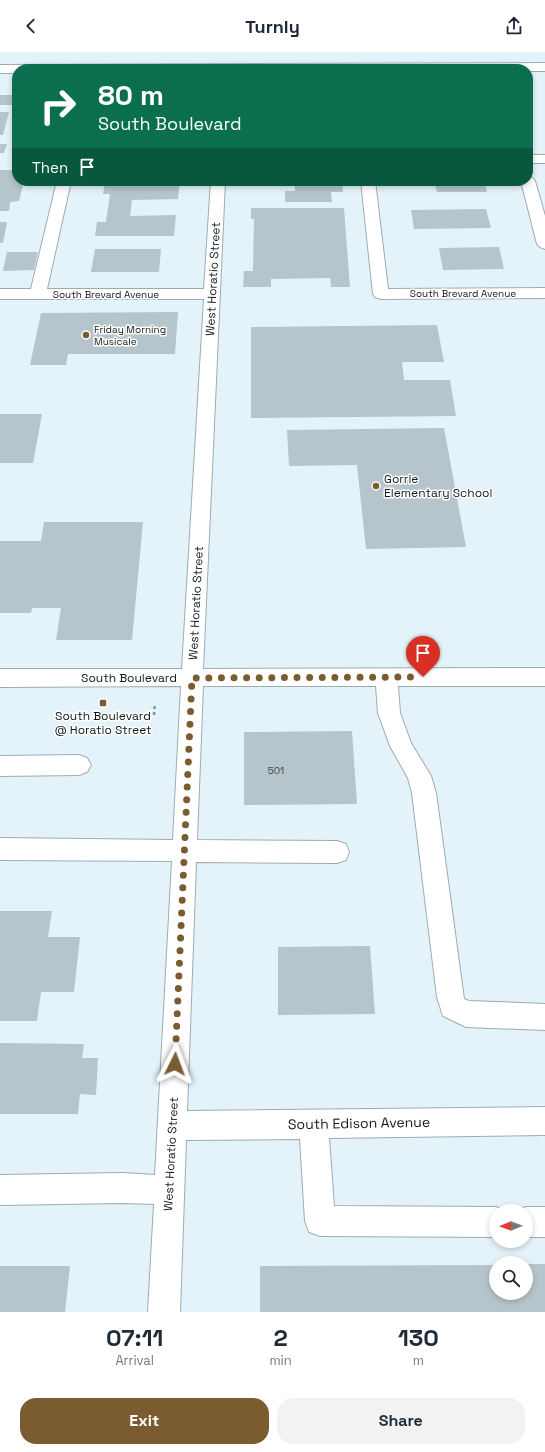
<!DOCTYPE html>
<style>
body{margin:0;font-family:"Space Grotesk",sans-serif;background:#f2f2f3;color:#1f2937;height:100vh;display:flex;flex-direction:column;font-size:15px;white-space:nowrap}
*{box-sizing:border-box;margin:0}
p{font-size:13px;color:#747a83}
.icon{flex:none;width:22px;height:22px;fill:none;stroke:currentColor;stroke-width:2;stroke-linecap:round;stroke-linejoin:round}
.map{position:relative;height:1260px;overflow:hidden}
.side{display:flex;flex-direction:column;background:#fff;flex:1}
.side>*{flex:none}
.top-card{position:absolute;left:12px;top:12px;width:521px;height:122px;border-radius:16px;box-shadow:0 2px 6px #0003;background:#0b6e4f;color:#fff;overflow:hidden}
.needle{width:26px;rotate:269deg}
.tools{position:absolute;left:489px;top:1152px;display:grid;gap:8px}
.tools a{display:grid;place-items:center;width:44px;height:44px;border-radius:50%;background:#fff;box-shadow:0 2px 6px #0003;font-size:20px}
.pin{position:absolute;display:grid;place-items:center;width:34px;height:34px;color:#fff;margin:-41px -17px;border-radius:50% 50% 50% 0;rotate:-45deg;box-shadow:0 0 4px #0007}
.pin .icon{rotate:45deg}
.me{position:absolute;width:44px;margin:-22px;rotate:3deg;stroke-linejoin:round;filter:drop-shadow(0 0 3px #0008)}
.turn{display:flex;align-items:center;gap:14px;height:84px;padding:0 20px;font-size:18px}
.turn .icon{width:52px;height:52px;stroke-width:2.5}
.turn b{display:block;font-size:28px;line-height:34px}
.then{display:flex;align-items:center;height:38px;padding:0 20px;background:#0003;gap:8px;font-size:15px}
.eta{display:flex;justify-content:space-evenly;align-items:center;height:68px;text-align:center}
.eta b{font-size:24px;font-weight:600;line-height:28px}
.action{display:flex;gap:8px;margin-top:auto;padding:8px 20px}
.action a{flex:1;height:46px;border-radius:16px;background:#7b5c31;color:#fff;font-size:16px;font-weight:600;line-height:46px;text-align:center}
.action a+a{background:#f2f2f3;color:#1f2937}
header{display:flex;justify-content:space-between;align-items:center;height:52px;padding:0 20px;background:#fff;font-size:18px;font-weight:600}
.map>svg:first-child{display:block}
</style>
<header><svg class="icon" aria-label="back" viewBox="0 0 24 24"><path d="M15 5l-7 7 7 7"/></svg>Turnly<svg class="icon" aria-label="share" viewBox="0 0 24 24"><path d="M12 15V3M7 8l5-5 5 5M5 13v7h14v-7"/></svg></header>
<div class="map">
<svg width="545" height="1260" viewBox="0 0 545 1260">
<rect width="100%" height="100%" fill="#e3f3f9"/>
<path fill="#b6c5cb" d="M0 43H16L14 53H0Z
M0 60H9L3 83H0Z
M0 92H7L4 101H0Z
M0 118H17V129H24L19 149 10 150 9 159H0Z
M105 129H180L178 147 132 148 130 164 176 163 174 184H95L97 170H106L110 142H103Z
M294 129H342L343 140H331L332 150H285V139H295Z
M434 129H484L487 140H437Z
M251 156H344L350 235H331L330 226 271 227V235H243L244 219H253L254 167H251Z
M486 157 491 176 414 177 411 158Z
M0 170H7L3 191H0Z
M499 195 504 217 443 218 439 196Z
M95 197H161L159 220H91Z
M7 200H38L34 218 3 219Z
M178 260 175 302H68L66 313H30L41 261Z
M437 273 444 310H402L404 328H450L456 364 251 366V275Z
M0 362H42L33 411H0Z
M444 376 466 495 366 497 357 413 289 414 287 378Z
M44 470H143L132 588H56L61 556H32L31 561H0V489H41Z
M352 679 357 752 244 753V680Z
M0 859H52L48 885H80L74 940H41L37 969H0Z
M370 894 375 962 278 963V895Z
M0 991 84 992 82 1006H98L96 1043 80 1042 78 1062H0Z
M526 1212H545V1260H260V1214L496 1213V1241H526Z
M0 1214H70L65 1260H0Z"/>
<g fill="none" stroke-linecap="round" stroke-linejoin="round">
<g stroke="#9dacb2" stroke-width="2">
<path id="minor" d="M545 11V19H528V17H17V21H0V13Z
M528 103H545V111H528Z
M528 125 533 126 535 129 545 164V197L540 195 537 192 521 129H528Z
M57 129H71L47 237H204L211 129H225L203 617 545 616V634H398L400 661 411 691 431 724 436 741 464 947 469 949 545 952V978L466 975 443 964 437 945 412 741 408 726 390 694 378 661 376 634H203L197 788 337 789 346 792 349 800 346 808 337 811 196 810 187 1059 545 1055V1083L329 1086 334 1154 496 1155 506 1159H496V1185L320 1184 309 1180 305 1169 300 1087 186 1088 180 1260H148L154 1152 123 1151 0 1153V1123L123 1121 155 1123 172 809 0 808V786L173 788 181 634 0 635V617H182L204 247H0V237H31Z
M361 129H375L388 237 545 236V246L381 247 375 245 373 242Z
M79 703 87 706 91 713 87 720 79 723 0 724V704Z
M526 1155H545V1185H526V1159H516Z"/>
</g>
<path stroke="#869195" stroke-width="2.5" stroke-dasharray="3 3" stroke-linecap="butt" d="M154 663 155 651"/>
<use href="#minor" fill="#fff" fill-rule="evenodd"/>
</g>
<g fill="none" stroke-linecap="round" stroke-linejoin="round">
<path stroke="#7b5c31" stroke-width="7" stroke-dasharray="0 12.6" d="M175 1012 192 626 423 625"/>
</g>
<g fill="#7b5c31" stroke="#fff" stroke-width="1.5">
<circle cx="86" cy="283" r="4"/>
<circle cx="376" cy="434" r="4"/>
<rect x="99" y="647" width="8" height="8" rx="2"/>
</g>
<g text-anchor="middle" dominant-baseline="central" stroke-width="3" stroke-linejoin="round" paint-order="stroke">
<g font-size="10" fill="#13191b" stroke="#fff">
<text x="463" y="241">South Brevard Avenue</text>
<text x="106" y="242">South Brevard Avenue</text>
</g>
<g font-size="10" fill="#13191b" stroke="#fff" text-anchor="start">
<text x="94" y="277">Friday Morning<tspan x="94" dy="12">Musicale</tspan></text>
</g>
<g font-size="10" fill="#3c4447">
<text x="276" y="718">501</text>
</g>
<g font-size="12" fill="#13191b" stroke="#fff">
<text transform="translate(213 227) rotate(-87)">West Horatio Street</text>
<text transform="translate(196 551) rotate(-87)">West Horatio Street</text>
<text x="129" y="626">South Boulevard</text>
<text transform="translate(171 1102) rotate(-87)">West Horatio Street</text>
</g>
<g font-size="12" fill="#13191b" stroke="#fff" text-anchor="start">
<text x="384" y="427">Gorrie<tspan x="384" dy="14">Elementary School</tspan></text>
<text x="103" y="664" text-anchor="middle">South Boulevard<tspan x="103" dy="14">@ Horatio Street</tspan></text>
</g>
<g font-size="14" fill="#13191b" stroke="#fff">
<text transform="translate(359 1071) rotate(-1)">South Edison Avenue</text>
</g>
</g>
</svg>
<div class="tools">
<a><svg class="needle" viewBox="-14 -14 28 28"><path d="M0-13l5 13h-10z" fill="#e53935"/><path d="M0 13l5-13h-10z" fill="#747a83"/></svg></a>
<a><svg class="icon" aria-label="search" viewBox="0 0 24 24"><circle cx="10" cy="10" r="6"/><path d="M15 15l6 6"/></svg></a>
</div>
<div class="pin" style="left:423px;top:625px;background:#d93025"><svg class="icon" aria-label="arrive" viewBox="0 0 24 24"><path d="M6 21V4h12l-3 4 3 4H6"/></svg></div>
<svg class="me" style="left:175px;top:1012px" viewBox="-20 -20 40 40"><path d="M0-17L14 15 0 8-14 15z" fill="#7b5c31" stroke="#fff" stroke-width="4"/></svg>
<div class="top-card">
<div class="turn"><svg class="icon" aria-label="right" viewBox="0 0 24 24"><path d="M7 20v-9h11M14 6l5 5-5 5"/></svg><div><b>80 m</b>South Boulevard</div></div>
<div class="then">Then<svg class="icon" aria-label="arrive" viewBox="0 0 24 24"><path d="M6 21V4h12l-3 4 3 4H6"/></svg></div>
</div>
</div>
<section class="side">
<div class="eta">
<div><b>07:11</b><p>Arrival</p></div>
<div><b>2</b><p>min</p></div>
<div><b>130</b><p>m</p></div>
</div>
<div class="action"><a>Exit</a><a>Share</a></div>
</section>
